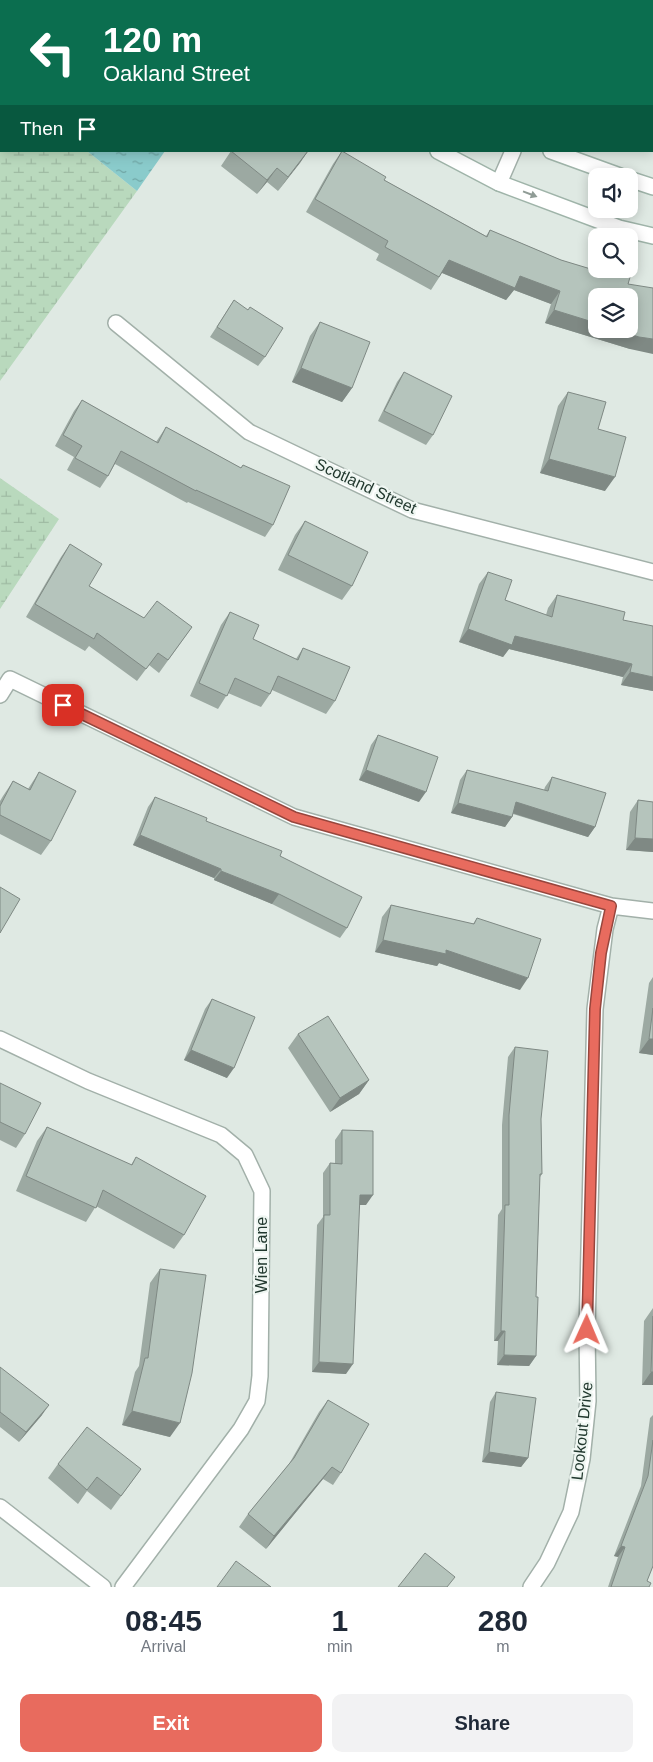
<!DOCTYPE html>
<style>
body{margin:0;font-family:Arial,sans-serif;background:#f2f2f3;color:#1f2937;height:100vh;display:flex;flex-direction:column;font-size:19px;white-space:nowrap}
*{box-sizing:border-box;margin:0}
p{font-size:16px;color:#747a83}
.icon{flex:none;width:28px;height:28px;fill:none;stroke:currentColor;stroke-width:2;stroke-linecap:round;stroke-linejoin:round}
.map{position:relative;height:1587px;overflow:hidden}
.panel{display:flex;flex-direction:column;background:#fff;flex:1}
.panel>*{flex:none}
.guide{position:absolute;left:0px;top:0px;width:654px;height:152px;box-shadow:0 2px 12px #0003;background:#0b6e4f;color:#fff;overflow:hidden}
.buttons{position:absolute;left:588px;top:168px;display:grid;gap:10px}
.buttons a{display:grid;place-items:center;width:50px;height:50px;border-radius:10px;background:#fff;box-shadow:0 2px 12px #0003;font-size:25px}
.pin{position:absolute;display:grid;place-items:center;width:42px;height:42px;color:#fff;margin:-21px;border-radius:10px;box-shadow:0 2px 8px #0006}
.me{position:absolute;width:55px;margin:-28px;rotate:1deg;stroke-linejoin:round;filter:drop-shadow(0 0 4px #0008)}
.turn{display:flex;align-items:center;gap:18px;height:105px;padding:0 20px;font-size:22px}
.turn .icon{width:65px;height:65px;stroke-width:2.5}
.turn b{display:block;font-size:35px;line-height:42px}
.then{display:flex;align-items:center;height:48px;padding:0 20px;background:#0003;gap:10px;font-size:19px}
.eta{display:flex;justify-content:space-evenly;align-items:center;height:85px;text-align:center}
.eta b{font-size:30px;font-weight:600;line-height:35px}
.button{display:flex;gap:10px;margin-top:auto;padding:10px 20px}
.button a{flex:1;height:58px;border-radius:10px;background:#e86b5e;color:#fff;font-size:20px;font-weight:600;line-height:58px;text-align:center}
.button a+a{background:#f2f2f3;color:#1f2937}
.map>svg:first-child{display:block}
</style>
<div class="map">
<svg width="653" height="1587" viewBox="0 0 653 1587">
<defs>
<pattern id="wetland-marsh" width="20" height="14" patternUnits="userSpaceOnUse" patternTransform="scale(1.25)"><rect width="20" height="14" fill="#b9d9bd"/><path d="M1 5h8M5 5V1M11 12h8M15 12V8" fill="none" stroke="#9fbba3"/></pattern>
<pattern id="water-ripples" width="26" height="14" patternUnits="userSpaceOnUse" patternTransform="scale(1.25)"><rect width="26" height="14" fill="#8acbcb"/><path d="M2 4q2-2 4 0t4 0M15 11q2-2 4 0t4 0" fill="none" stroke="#70a6a5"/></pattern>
</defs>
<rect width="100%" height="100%" fill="#dfe9e3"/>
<path fill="url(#wetland-marsh)" d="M0 83 1 151H87L137 191 0 381Z
M0 478 59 519 0 609Z"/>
<path fill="url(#water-ripples)" d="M0 0H143L144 1H1V84Z
M87 151H165L137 191Z"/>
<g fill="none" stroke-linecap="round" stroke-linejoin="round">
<g stroke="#a2b0a9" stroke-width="18">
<path id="minor" d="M499 183 513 151
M116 323 249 432 412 510 653 572
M0 695 10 679 294 817 611 906 653 911
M0 1039 88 1081 221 1135 245 1155 262 1191 260 1376 257 1401 241 1429 123 1587
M0 1507 103 1587
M531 1587 547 1563 571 1512 582 1459 588 1401 587 1330 595 1009 605 929 611 906"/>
</g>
<g stroke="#9fb4a9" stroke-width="18">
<path id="secondary" d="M209 0 210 1
M284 0 286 1
M438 151 499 183 619 228 653 236
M551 151 620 176
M629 179 653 187"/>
</g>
<use href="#minor" stroke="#fff" stroke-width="15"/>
<use href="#secondary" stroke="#fff" stroke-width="15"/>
</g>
<path fill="#9ca9a2" d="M404 0H525L527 1H406Z
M231 151H308L278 191 267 182 257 194 221 166Z
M342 151 384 180 486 236 490 230 561 260 602 273 605 269H614L628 284 630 349 545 323 551 304 514 290 506 300 442 273 431 290 376 260 379 254 306 212 333 164Z
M234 300 265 357 258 366 210 337Z
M320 322 352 388 342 402 292 382 310 336Z
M404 372 433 435 426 445 378 421 397 382Z
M568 392 598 429 605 491 540 473 558 406Z
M82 400 156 442 166 427 241 468 243 465 273 525 265 537 188 502 187 503 115 464 108 476 100 488 67 470 74 457 55 446 74 411Z
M305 521 352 586 342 600 278 570 295 535Z
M70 544 89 586 144 618 192 627 159 673 149 665 137 681 89 646 85 651 26 617 61 557Z
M488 572 505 600 546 615 548 608 557 595 623 620 653 691 621 685 623 677 509 649 503 657 459 642 479 584Z
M230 612 253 639 296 659 303 648 335 701 326 714 272 690 270 694 261 707 228 693 218 709 190 696 221 625Z
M378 735 419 802 359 780 371 745Z
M467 770 544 790 545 787 552 777 595 827 588 837 513 814 512 817 505 827 451 813 460 780Z
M39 772 51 841 41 855 0 834V801L3 796 13 781 28 789Z
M155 797 280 856 347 928 340 938 272 904 214 880V878L133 845 148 807Z
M638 800 653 802V852L626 850 630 812Z
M391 905 473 924 477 918 520 990 439 963 437 966 375 952 382 917Z
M653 977V1055L639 1053 649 983Z
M212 999 227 1078 184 1060 205 1009Z
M298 1034 369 1080 359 1094 330 1112 288 1048Z
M515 1047 541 1119 542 1174 540 1177 536 1297V1356L529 1366 497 1365 498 1341H494L498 1215 502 1209V1125L508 1057Z
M0 1083 25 1134 16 1148 0 1140Z
M47 1127 131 1165 136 1157 184 1235 174 1249 96 1206 86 1222 16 1191 37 1141Z
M342 1130 366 1205H359L346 1374 312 1372 317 1225 323 1217V1173L330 1163H335V1140Z
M160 1269 170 1437 122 1425 135 1372 139 1366 150 1283Z
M653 1308V1385H642L644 1321Z
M0 1367 42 1415 19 1442 0 1427Z
M496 1392 528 1458 521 1467 482 1462 490 1402Z
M328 1400 341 1473 333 1485 323 1479 266 1549 239 1527 248 1514 289 1464 319 1412Z
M653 1415V1566L647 1581 649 1587H608L618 1557 614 1556 641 1486 650 1418Z
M58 1464 141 1469 111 1510 87 1491 78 1504 48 1478Z"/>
<path fill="#7f8984" d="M652 103H653V120L652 119Z
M308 151 300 163 278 191 288 177Z
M277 168 267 182 257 194 267 180Z
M449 260 520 276 560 291 551 304 514 290 506 300 440 272Z
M554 310 596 323V329H613L653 339V354L630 349 545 323Z
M301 368 352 388 342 402 292 382Z
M549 459 615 477 605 491 540 473Z
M468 629 515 636 632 664 623 677 509 649 503 657 459 642Z
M630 672 653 677V691L621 685Z
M366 770 426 792 419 802 359 780Z
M516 802 595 827 588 837 509 812Z
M458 803 512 817 505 827 451 813Z
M140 835 221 869 214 878 133 845Z
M635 838 653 839V852L626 850Z
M221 871 279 894 272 904 214 880Z
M383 940 446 950 528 978 520 990 439 963 437 966 375 952Z
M649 1039H653V1055L639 1053Z
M191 1050 234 1068 227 1078 184 1060Z
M369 1080 359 1094 330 1112 340 1098Z
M360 1195H373L366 1205H353Z
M501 1331H505L498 1341H494Z
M504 1355 536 1356 529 1366 497 1365Z
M319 1362 353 1364 346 1374 312 1372Z
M651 1372H653V1385H642Z
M49 1405 42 1415 19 1442 26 1432Z
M132 1411 180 1423 170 1437 122 1425Z
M489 1452 528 1458 521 1467 482 1462Z
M332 1467 323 1479 266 1549 274 1536Z
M621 1546 625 1547 618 1557 614 1556Z"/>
<path fill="#b5c4bc" stroke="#7f8984" d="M432 0H525L527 1H434Z
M652 41H653V103H652Z
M231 151H308L288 177 277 168 267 180Z
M342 151 386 177 384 180 487 237 490 230 561 260 604 273 606 269H614L631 274 628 284 653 288V339L639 337 613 329H629V296H596V323L554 310 560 291 520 276 515 288 449 260 439 277 385 247 388 241 315 199Z
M234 300 248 310 250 307 283 328 265 357 217 327Z
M320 322 370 342 352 388 301 368Z
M404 372 452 396 433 435 384 411Z
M568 392 606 402 598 429 626 437 615 477 549 459Z
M82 400 158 443 166 427 241 468 243 465 290 486 273 525 196 490V491L121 451 108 476 75 458 82 446 63 435Z
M305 521 368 552 352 586 288 555Z
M70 544 102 564 89 586 144 618 157 601 192 627 168 660 158 653 146 669 97 633 94 639 35 604Z
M488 572 512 580 505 600 552 617 557 595 625 612 623 620 653 626V677L630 672 632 664 515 636 512 645 468 629Z
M230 612 259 625 253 639 298 660 303 648 350 667 335 701 278 676 270 694 235 678 227 696 199 683Z
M378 735 438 757 426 792 366 770Z
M467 770 548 791 552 777 606 793 595 827 516 802 512 817 458 803Z
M39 772 76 791 51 841 0 815V806L13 781 30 790Z
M155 797 207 818 206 821 282 851 280 856 362 897 347 928 279 894 221 871V869L140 835Z
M638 800 653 802V839L635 838Z
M0 887 20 899 0 933Z
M391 905 474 924 477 918 541 939 528 978 446 950V954L383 940Z
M212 999 255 1017 234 1068 191 1050Z
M653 1008V1039H649Z
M328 1016 369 1080 340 1098 298 1034Z
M515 1047 548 1051 541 1119 542 1174H540L536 1297H538L536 1356 504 1355 505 1331H501L505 1205H509V1115Z
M0 1083 41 1103 25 1134 0 1122Z
M47 1127 132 1165 136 1157 206 1196 184 1235 103 1190 96 1208 26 1176Z
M342 1130 373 1131V1195H360L353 1364 319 1362 324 1215H330V1163L342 1164Z
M160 1269 206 1275 192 1373 180 1423 132 1411 145 1358H148Z
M653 1316V1372H651Z
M0 1367 49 1405 26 1432 0 1412Z
M496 1392 536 1398 528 1458 489 1452Z
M328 1400 369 1424 341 1473 332 1467 274 1536 248 1514 294 1458Z
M87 1427 141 1469 121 1496 97 1477 87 1490 58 1464Z
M653 1440V1566L647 1581 651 1583 649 1587H611L625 1547 621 1546 648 1476Z
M425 1553 455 1577 447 1587H398Z
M236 1561 271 1587H217Z"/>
<defs><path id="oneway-solid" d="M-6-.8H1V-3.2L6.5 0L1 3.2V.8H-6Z" transform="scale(1.25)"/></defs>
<use fill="#909c96" href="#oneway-solid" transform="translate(530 194) rotate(21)"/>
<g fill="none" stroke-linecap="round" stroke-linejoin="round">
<g stroke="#97463d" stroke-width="12">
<path id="route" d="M63 705 294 817 611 906 601 953 595 1009 587 1330"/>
</g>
<use href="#route" stroke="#e86b5e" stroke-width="9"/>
</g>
<g text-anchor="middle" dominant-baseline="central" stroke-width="4.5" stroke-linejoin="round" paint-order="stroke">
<g font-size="16" fill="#21382e" stroke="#eff6f2">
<text transform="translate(366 486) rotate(25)">Scotland Street</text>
<text transform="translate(261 1255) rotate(-90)">Wien Lane</text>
<text transform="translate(582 1431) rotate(-84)">Lookout Drive</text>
</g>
</g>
</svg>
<div class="buttons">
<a><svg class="icon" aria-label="sound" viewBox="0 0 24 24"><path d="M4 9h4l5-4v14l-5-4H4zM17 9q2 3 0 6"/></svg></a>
<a><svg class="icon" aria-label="search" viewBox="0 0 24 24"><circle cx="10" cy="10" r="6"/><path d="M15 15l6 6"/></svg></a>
<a><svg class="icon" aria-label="layers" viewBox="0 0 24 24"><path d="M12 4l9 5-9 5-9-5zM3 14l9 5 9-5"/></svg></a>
</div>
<div class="pin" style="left:63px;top:705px;background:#d93025"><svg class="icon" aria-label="arrive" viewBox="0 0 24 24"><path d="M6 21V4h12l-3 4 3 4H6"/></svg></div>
<svg class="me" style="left:587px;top:1330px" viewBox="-20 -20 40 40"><path d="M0-17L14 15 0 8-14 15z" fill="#e86b5e" stroke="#fff" stroke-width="4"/></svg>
<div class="guide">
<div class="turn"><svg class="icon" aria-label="left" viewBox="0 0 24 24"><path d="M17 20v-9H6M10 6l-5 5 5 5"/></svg><div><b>120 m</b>Oakland Street</div></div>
<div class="then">Then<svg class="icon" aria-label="arrive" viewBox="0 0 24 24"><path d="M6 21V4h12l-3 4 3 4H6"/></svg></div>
</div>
</div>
<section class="panel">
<div class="eta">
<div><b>08:45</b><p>Arrival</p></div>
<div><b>1</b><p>min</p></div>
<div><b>280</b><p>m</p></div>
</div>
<div class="button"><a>Exit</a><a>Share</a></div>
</section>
